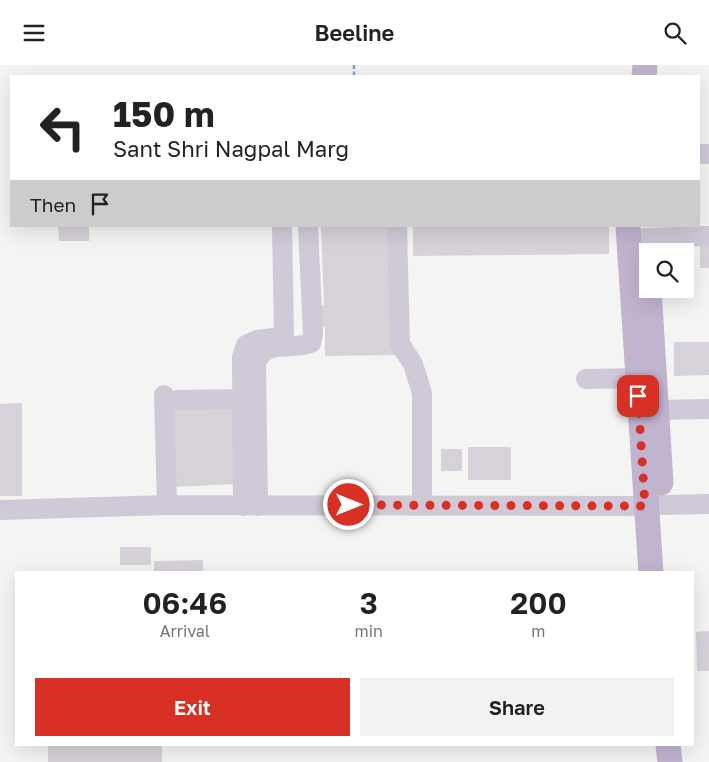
<!DOCTYPE html>
<style>
body{margin:0;font-family:"Golos Text",sans-serif;background:#f2f2f2;color:#222;height:100vh;display:flex;flex-direction:column;font-size:19px;white-space:nowrap}
*{box-sizing:border-box;margin:0}
p{font-size:16px;color:#767676}
.icon{flex:none;width:28px;height:28px;fill:none;stroke:currentColor;stroke-width:2;stroke-linecap:round;stroke-linejoin:round}
.map{position:relative;flex:1;overflow:hidden}
.sheet{position:absolute;left:15px;top:506px;width:679px;height:175px;display:flex;flex-direction:column;background:#fff;border-radius:0px;box-shadow:0 5px 20px #0002}
.sheet>*{flex:none}
.guide{position:absolute;left:10px;top:10px;width:690px;height:152px;border-radius:0px;box-shadow:0 5px 20px #0002;background:#fff;color:#222;overflow:hidden}
.tools{position:absolute;left:639px;top:178px;display:grid;gap:10px}
.tools a{display:grid;place-items:center;width:55px;height:55px;border-radius:0px;background:#fff;box-shadow:0 5px 20px #0002;font-size:25px}
.pin{position:absolute;display:grid;place-items:center;width:42px;height:42px;color:#fff;margin:-21px;border-radius:10px;box-shadow:0 2px 8px #0006}
.me{position:absolute;width:55px;margin:-28px;rotate:90deg;stroke-linejoin:round;filter:drop-shadow(0 0 4px #0008)}
.turn{display:flex;align-items:center;gap:18px;height:105px;padding:0 20px;font-size:22px}
.turn .icon{width:65px;height:65px;stroke-width:2.5}
.turn b{display:block;font-size:35px;line-height:42px}
.then{display:flex;align-items:center;height:48px;padding:0 20px;background:#0003;gap:10px;font-size:19px}
.eta{display:flex;justify-content:space-evenly;align-items:center;height:85px;text-align:center}
.eta b{font-size:30px;font-weight:600;line-height:35px}
.primary-button{display:flex;gap:10px;margin-top:auto;padding:10px 20px}
.primary-button a{flex:1;height:58px;border-radius:0px;background:#d93025;color:#fff;font-size:20px;font-weight:600;line-height:58px;text-align:center}
.primary-button a+a{background:#f2f2f2;color:#222}
header{display:flex;justify-content:space-between;align-items:center;height:65px;padding:0 20px;background:#fff;font-size:22px;font-weight:600}
.map>svg:first-child{display:block}
</style>
<header><svg class="icon" aria-label="menu" viewBox="0 0 24 24"><path d="M4 6h16M4 12h16M4 18h16"/></svg>Beeline<svg class="icon" aria-label="search" viewBox="0 0 24 24"><circle cx="10" cy="10" r="6"/><path d="M15 15l6 6"/></svg></header>
<div class="map">
<svg width="709" height="697" viewBox="0 0 709 697">
<rect width="100%" height="100%" fill="#f4f4f2"/>
<path fill="#d7d2d9" d="M58 161H89V176H59Z
M321 161H394L399 290 325 291V262L311 264V240H324Z
M413 161H609V189L413 191Z
M700 172H709V203H700Z
M674 277H709V310L674 311Z
M22 338V431H0V339Z
M234 339 236 419 173 422 172 340Z
M468 382H511V415H468Z
M441 384H462V406H441Z
M120 482H151V500H120Z
M203 495V508H154V496Z
M709 566V606H697L696 567Z
M48 680H162V697H48Z"/>
<g fill="none" stroke-linecap="round" stroke-linejoin="round">
<path stroke="#7ea5cb" stroke-width="2.5" stroke-dasharray="4 2.5" stroke-linecap="butt" d="M354 0V11"/>
<path stroke="#d0cad8" stroke-width="20" d="M699 89H709
M397 161 400 279 413 299 422 328V440
M645 173 709 171
M586 314 637 313
M164 330 167 440
M178 335 242 334
M657 345 709 344
M662 440 709 439
M243 441 242 292 246 280 257 275 281 272 284 268 282 161
M258 441 256 297C269 273 290 286 311 278L313 269 308 161
M0 445 167 440 645 441"/>
<path stroke="#c0b4cf" stroke-width="25" d="M644 11 645 0
M628 161 651 508
M649 224 661 418
M668 680 670 697"/>
</g>
<g fill="none" stroke-linecap="round" stroke-linejoin="round">
<path stroke="#d93025" stroke-width="9" stroke-dasharray="0 16.2" d="M349 440 645 441 638 331"/>
</g>
</svg>
<div class="tools">
<a><svg class="icon" aria-label="search" viewBox="0 0 24 24"><circle cx="10" cy="10" r="6"/><path d="M15 15l6 6"/></svg></a>
</div>
<div class="pin" style="left:638px;top:331px;background:#d93025"><svg class="icon" aria-label="arrive" viewBox="0 0 24 24"><path d="M6 21V4h12l-3 4 3 4H6"/></svg></div>
<svg class="me" style="left:349px;top:440px" viewBox="-20 -20 40 40"><circle r="17" fill="#d93025" stroke="#fff" stroke-width="3"/><path d="M0-11L8 9 0 5-8 9z" fill="#fff"/></svg>
<div class="guide">
<div class="turn"><svg class="icon" aria-label="left" viewBox="0 0 24 24"><path d="M17 20v-9H6M10 6l-5 5 5 5"/></svg><div><b>150 m</b>Sant Shri Nagpal Marg</div></div>
<div class="then">Then<svg class="icon" aria-label="arrive" viewBox="0 0 24 24"><path d="M6 21V4h12l-3 4 3 4H6"/></svg></div>
</div>
<section class="sheet">
<div class="eta">
<div><b>06:46</b><p>Arrival</p></div>
<div><b>3</b><p>min</p></div>
<div><b>200</b><p>m</p></div>
</div>
<div class="primary-button"><a>Exit</a><a>Share</a></div>
</section>
</div>
